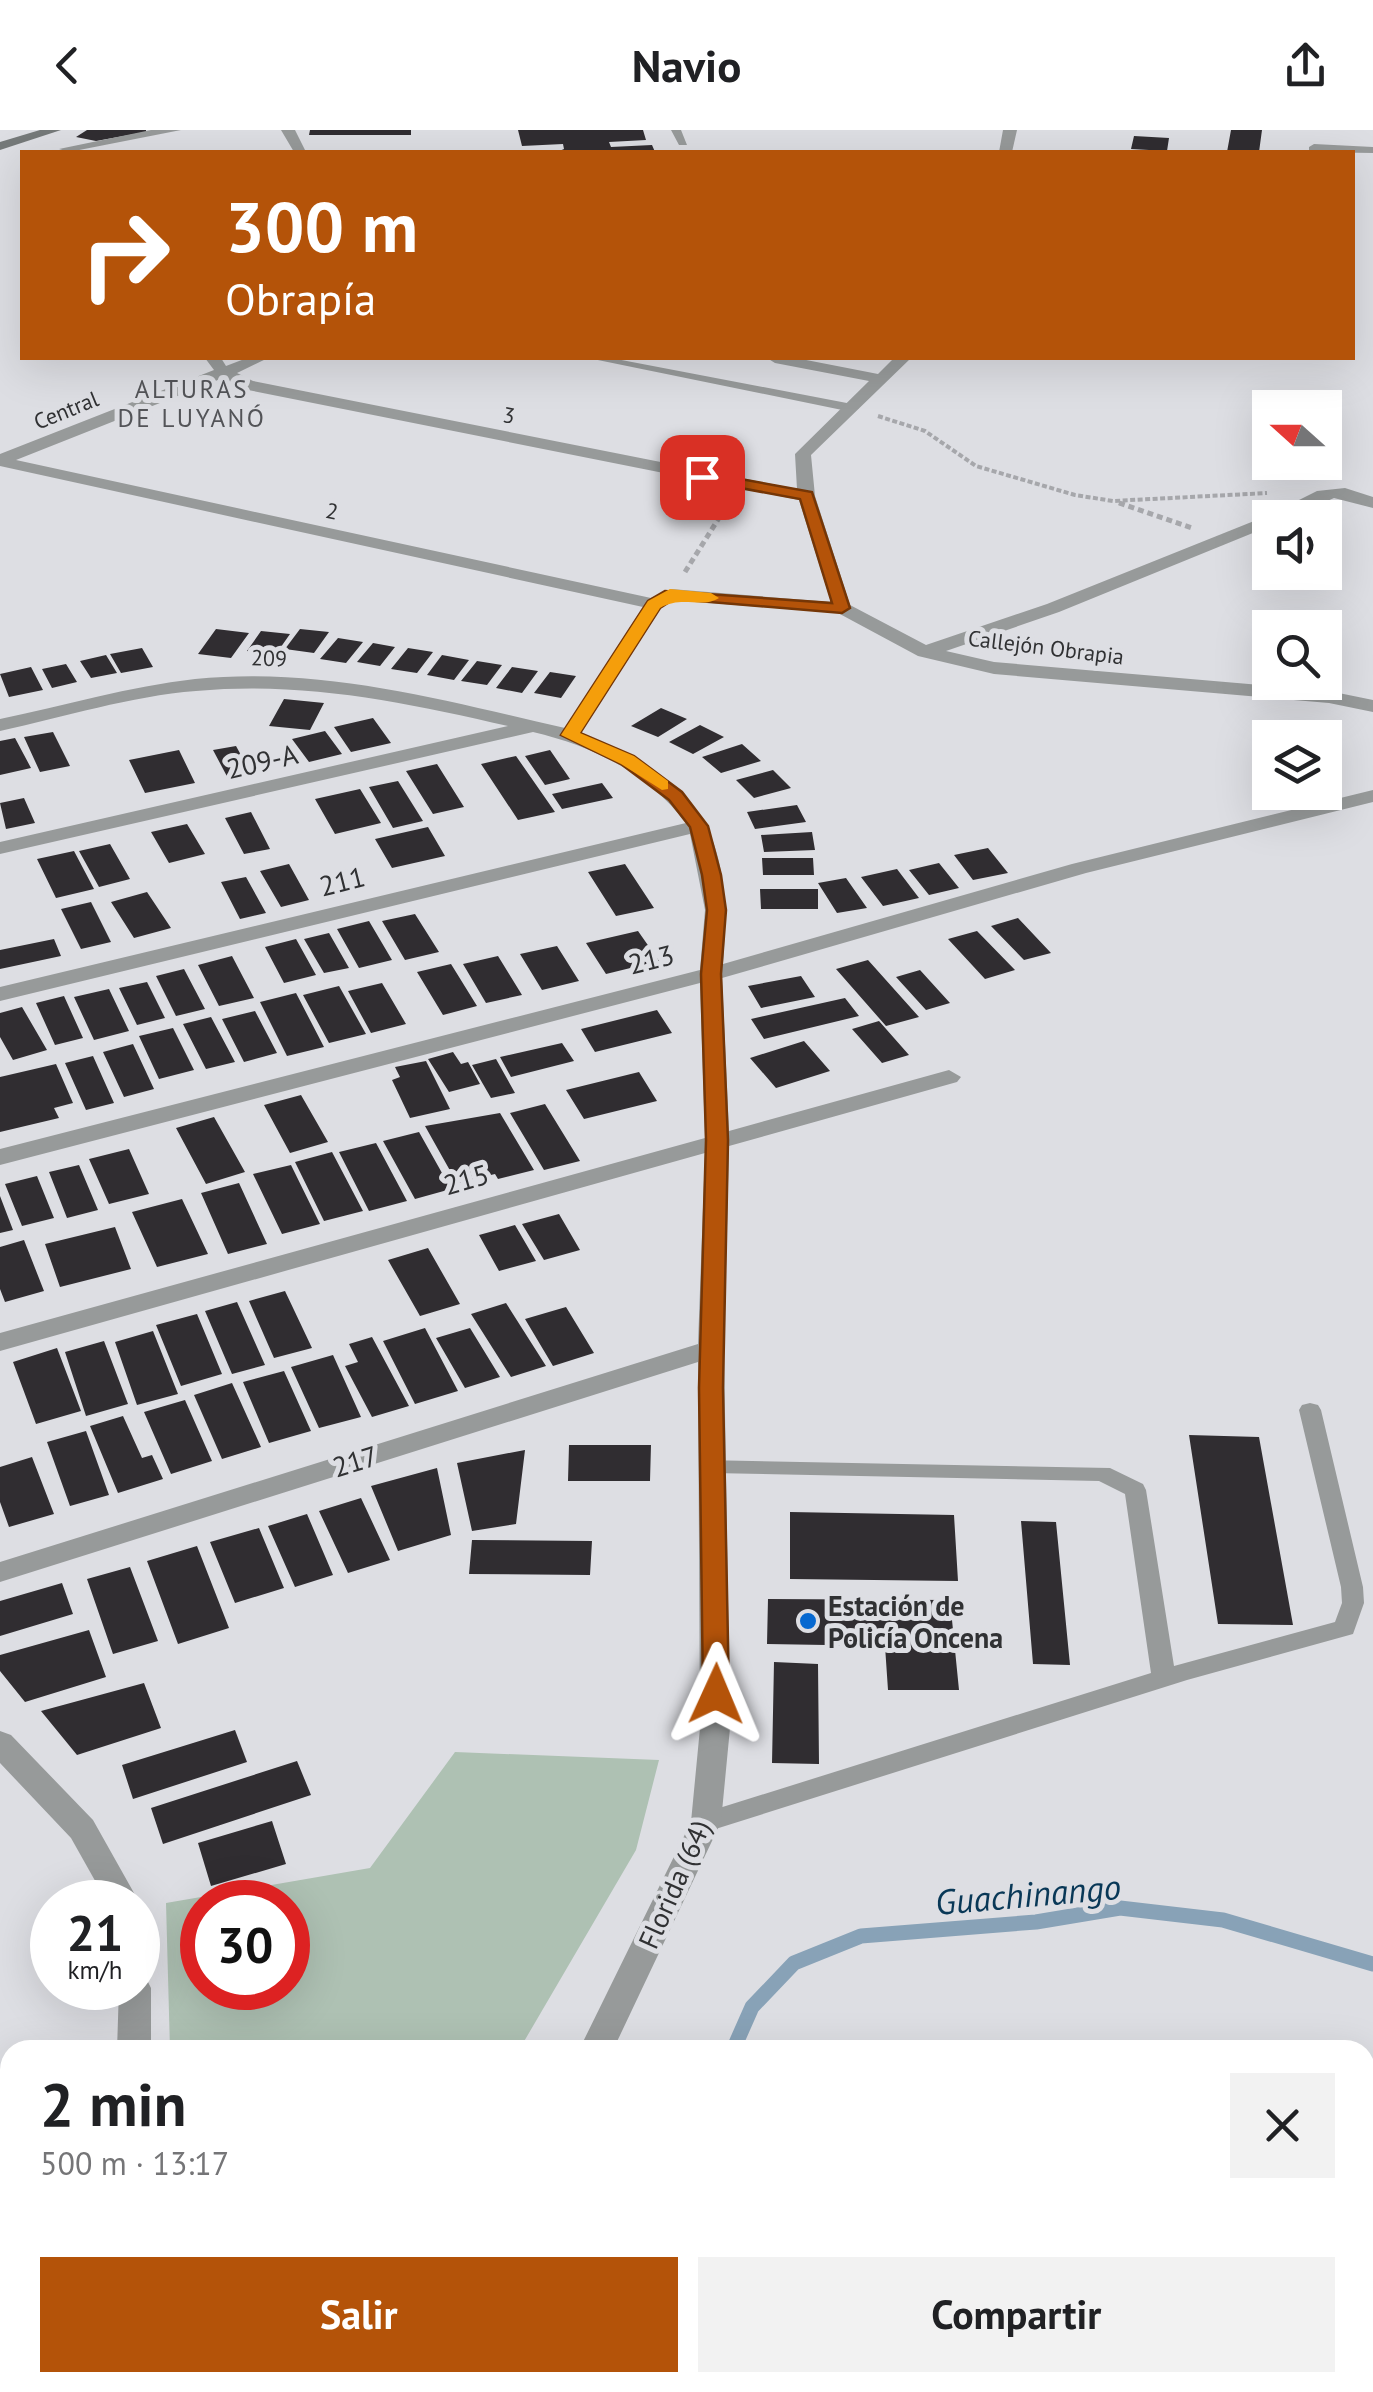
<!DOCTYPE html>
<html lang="es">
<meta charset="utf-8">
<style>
body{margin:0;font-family:"PT Sans",sans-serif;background:#f2f2f2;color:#202124;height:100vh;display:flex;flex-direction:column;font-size:38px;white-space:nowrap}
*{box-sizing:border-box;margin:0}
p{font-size:32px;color:#757577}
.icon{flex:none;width:55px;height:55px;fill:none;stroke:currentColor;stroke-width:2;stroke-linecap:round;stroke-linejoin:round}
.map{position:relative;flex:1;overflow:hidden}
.side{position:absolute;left:0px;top:1910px;width:1375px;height:352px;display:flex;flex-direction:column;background:#fff;border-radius:30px 30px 0 0;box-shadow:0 10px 40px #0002}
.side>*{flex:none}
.banner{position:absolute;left:20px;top:20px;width:1335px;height:210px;border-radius:0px;box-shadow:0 10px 40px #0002;background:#b45309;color:#fff;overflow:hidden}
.needle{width:65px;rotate:291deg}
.controls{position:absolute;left:1252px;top:260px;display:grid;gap:20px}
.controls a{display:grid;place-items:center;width:90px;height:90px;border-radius:0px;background:#fff;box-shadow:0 10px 40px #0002;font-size:50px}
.speed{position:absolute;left:30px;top:1750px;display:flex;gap:20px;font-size:50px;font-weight:700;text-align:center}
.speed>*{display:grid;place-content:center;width:130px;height:130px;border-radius:50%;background:#fff;box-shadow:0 10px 40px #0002;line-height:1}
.speed small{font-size:25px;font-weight:400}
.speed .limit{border:15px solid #d22;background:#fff;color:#111}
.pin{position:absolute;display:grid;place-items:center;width:85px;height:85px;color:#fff;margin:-42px;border-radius:20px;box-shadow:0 5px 15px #0006}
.me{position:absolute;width:110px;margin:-55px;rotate:1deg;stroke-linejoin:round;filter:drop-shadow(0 0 8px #0008)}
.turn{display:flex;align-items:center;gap:35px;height:210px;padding:0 40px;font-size:45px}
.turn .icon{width:130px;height:130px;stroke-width:2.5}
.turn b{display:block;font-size:70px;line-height:85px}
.round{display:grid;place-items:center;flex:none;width:105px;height:105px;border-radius:0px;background:#f2f2f2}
.overview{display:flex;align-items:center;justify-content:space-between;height:170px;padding:0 40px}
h1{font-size:60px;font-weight:800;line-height:75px}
.action{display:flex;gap:20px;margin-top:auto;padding:20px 40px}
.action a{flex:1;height:115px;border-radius:0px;background:#b45309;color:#fff;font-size:40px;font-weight:800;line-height:115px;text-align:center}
.action a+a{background:#f2f2f2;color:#202124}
header{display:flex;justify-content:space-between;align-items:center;height:130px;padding:0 40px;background:#fff;font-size:45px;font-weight:800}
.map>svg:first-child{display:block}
</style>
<header><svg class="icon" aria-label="back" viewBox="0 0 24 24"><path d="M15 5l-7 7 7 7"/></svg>Navio<svg class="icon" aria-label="share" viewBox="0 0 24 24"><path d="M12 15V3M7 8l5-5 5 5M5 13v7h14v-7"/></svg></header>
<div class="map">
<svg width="1373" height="2262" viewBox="0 0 1373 2262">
<rect width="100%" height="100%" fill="#dddee3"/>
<path fill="#aec1b3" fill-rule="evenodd" d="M455 1622 659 1630 636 1720 519 1920H170L166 1773 370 1738ZM202 1772H288V1858H202Z
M10 2118V2252L470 2253 468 2262H0V2127Z
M1365 2227 1373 2228V2262H705L707 2252H1365Z"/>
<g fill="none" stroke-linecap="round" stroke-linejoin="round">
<path stroke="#88a2b7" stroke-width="15" d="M733 1920 752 1877 794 1833 861 1806 1036 1792 1120 1778 1223 1790 1373 1834
M607 2262 610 2252"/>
</g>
<path fill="#302d31" d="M87 0H146V2L96 11 76 7Z
M310 0H411V5H309Z
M518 0H643L646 10 609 12 611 17 652 15 655 22H557L564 19 563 14 522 16Z
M1231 0H1262L1259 22H1227Z
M1134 6 1169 8 1167 21 1131 19Z
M216 499 249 503 231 528 198 524Z
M300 499 329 502 314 523 285 519Z
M261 501 290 504 276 524 247 521Z
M338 508 363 512 346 533 320 529Z
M373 513 395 517 380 536 357 532Z
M142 518 153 537 121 543 110 524Z
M408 518 433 522 417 543 391 539Z
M106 525 117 543 91 548 80 531Z
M442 525 469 530 454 550 427 545Z
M477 531 502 535 487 555 461 551Z
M66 534 77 552 52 558 42 539Z
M31 537 43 560 9 567 0 544Z
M512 537 538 541 522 563 496 558Z
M550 542 576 546 561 568 534 563Z
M284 569 324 573 310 600 269 596Z
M661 578 687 589 658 607 631 596Z
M373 588 391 613 351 622 334 597Z
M700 595 724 607 693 624 669 612Z
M325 601 342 624 309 632 292 609Z
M53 602 70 636 40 642 24 607Z
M15 608 31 638 0 645V611Z
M742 614 761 631 721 643 702 627Z
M236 616 253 647 230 652 213 620Z
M179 620 195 653 145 663 129 630Z
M550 620 570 649 545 655 525 626Z
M516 626 555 682 518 690 481 634Z
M437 634 464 677 433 684 406 641Z
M773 640 791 658 754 668 736 650Z
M398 651 423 691 393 698 369 657Z
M602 653 613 668 562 679 552 664Z
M360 659 381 693 335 704 315 669Z
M24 668 35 693 6 699 0 673Z
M797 675 806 692 755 699 747 682Z
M251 682 270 719 244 724 225 688Z
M187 694 205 724 169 733 151 702Z
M428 697 445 726 392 738 375 709Z
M812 702 815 720 764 722 761 705Z
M110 714 130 749 99 757 79 721Z
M988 718 1008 743 973 750 954 725Z
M74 721 94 759 56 768 37 729Z
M762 728H813L814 745H763Z
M939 733 959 758 929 765 909 740Z
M289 734 309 770 281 777 260 741Z
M625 734 654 778 616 786 588 742Z
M897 739 919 768 883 776 861 747Z
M246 747 266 783 240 789 221 752Z
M846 748 867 778 837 783 818 753Z
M760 759H818V779H761Z
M147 762 171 798 134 808 111 772Z
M91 772 111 812 81 819 61 779Z
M415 784 439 822 405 830 382 791Z
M1018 788 1051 823 1024 830 991 796Z
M369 791 392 830 359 838 337 799Z
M638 801 659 831 606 844 586 813Z
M977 801 1015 840 985 849 948 809Z
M329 803 349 838 324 843 304 809Z
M54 809 61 826 0 839V820Z
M296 809 316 845 284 853 265 817Z
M557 816 579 851 542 860 520 824Z
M232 826 254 868 219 876 198 835Z
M498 826 522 865 486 873 463 834Z
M868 830 919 887 886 896 836 839Z
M451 834 477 876 443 885 417 842Z
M184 839 205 879 176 886 156 846Z
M920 840 950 873 926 880 896 847Z
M801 846 815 867 761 878 748 856Z
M147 852 165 888 137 895 119 858Z
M382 853 406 894 371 903 348 861Z
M339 856 366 904 329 913 303 865Z
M109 859 129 901 94 910 74 867Z
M296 863 324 917 287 926 260 872Z
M64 866 83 908 55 915 36 873Z
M845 868 859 886 764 909 751 889Z
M22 877 47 920 13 930 0 907V883Z
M657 880 672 903 595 922 581 899Z
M255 881 277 923 244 932 222 889Z
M211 887 235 932 206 939 183 894Z
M879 891 909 925 882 933 852 899Z
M173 898 194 940 159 949 139 906Z
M804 911 830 941 776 958 750 928Z
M562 913 574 931 511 947 500 927Z
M133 914 154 959 124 967 103 922Z
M453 922 461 934 468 932 480 954 449 962 428 929Z
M93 926 114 973 86 980 65 933Z
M496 929 515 963 491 968 472 935Z
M426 931 450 979 410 988 392 950 400 947 395 937Z
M56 934 73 973 54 978 59 988 0 1002V947Z
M639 942 657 971 584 989 566 960Z
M301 965 328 1012 290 1023 264 975Z
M545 974 580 1031 544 1040 510 983Z
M500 983 534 1040 498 1049 495 1044 457 1053 425 996Z
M214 987 245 1042 206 1054 176 998Z
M419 1002 451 1059 415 1069 383 1011Z
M376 1013 407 1071 369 1081 339 1022Z
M129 1019 149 1064 109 1074 89 1029Z
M332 1022 363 1081 324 1091 295 1032Z
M79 1035 98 1080 67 1088 49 1042Z
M291 1035 320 1094 282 1104 253 1044Z
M37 1046 54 1088 22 1096 5 1054Z
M239 1053 267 1114 228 1124 201 1063Z
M0 1066 13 1100 0 1103Z
M182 1069 208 1124 157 1137 132 1082Z
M559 1084 580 1120 544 1130 522 1094Z
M515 1095 536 1131 499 1141 479 1105Z
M115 1097 131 1139 60 1157 45 1114Z
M24 1110 44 1161 5 1172 0 1159V1117Z
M428 1118 460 1174 420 1186 388 1130Z
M285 1161 312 1218 274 1228 249 1171Z
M237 1172 265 1235 232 1244 205 1181Z
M506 1173 546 1236 511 1247 471 1184Z
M566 1177 594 1223 553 1236 525 1189Z
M197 1184 222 1244 181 1256 156 1195Z
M425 1198 458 1261 415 1274 383 1211Z
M470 1198 500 1247 465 1258 436 1208Z
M153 1201 178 1264 137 1275 115 1212Z
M372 1207 409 1276 372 1287 345 1236 358 1232 349 1214Z
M104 1211 128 1274 86 1286 65 1222Z
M57 1218 81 1281 36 1294 13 1232Z
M333 1225 361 1287 319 1298 291 1237Z
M284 1241 311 1301 269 1313 243 1252Z
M232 1253 261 1317 222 1329 194 1265Z
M185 1270 212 1331 171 1344 144 1282Z
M123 1286 142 1328 152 1325 163 1349 118 1363 90 1296Z
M86 1301 109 1365 70 1376 47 1312Z
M1189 1305 1259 1307 1293 1495 1218 1494Z
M569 1315H651L650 1351H568Z
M525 1320 516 1394 472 1401 457 1333Z
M32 1327 54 1384 9 1397 0 1372V1337Z
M437 1338 451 1405 398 1421 371 1356Z
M361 1368 390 1430 348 1443 319 1381Z
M790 1382 954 1385 958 1451 790 1449Z
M307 1384 333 1445 295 1457 268 1396Z
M1021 1391 1056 1392 1070 1535 1033 1534Z
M259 1398 284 1458 235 1473 210 1412Z
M472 1410 592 1411 590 1445 469 1444Z
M197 1416 229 1498 178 1514 147 1431Z
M130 1437 158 1511 113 1524 87 1449Z
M62 1453 73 1484 0 1506V1471Z
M768 1469 950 1470 959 1560H888L885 1516 767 1514Z
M89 1500 106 1547 25 1572 0 1541V1525Z
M774 1532 818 1534 819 1634 772 1633Z
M144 1553 161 1598 77 1625 41 1581Z
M235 1600 247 1632 133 1669 122 1635Z
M297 1631 311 1665 163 1714 151 1678Z
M272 1691 286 1734 211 1756 198 1713Z"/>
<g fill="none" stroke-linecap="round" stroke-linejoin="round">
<path stroke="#a6a7ab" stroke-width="4" stroke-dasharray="5 2.5" stroke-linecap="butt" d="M878 286 925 301 976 336 1075 365 1113 371 1267 363
M1119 373 1123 374"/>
<path stroke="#a6a7ab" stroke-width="5" stroke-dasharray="6 4" stroke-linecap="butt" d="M1119 373 1192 398
M685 442 729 372"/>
<path fill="#979a9a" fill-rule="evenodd" d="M671 0H681L687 15H679Z
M1314 14 1373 17V23L1309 22V17Z
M588 228H611L852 274 859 278 852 282Z
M1310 1273 1318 1275 1321 1280 1363 1457 1364 1473 1353 1504 1187 1550 706 1702 697 1699 694 1692 697 1685 1151 1543 1125 1364 1099 1351 711 1343 703 1340 700 1335 703 1330 1110 1338 1143 1354 1146 1360 1174 1536 1335 1492 1342 1473 1341 1457 1299 1280 1302 1275Z"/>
<path fill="#979a9a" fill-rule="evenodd" d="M151 0H181L69 22 59 19Z
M281 0H295L306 22H294Z
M1003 0H1017L1012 22H999Z
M205 228H221L226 236 247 228H268L237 243 253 251 797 359 795 324 869 251 775 233 767 228H796L878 244 894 228H911L811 325 815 366 850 475 926 515 1047 474 1269 385 1317 361 1345 358 1373 367V378L1334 368 1290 388H1270V396L1059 482 946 521 994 532 1329 561 1373 570V582L1329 573 994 544 918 526 838 483 674 470 661 478 581 603C703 655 733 700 723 834L1072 734 1373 660V672L1086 743 722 848 729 1001 949 940 961 947 957 952 729 1016 724 1219 730 1598 721 1692 613 1920H579L691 1692 700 1598 698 1232 0 1452V1432L698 1214 705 1023 0 1221V1203L705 1008 700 853 0 1035V1019L700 840 705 780 690 704 0 871V857L686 693C648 643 593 616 533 602L0 724V712L508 596C404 572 303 551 196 561 131 566 64 587 0 601V589C64 576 130 556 195 549 321 536 443 570 565 598L643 477 0 336V324L214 240ZM223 248 248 260 799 370 831 472 671 459 651 468 16 330Z
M0 1601 11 1605 93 1690 134 1763 139 1772 138 1775 107 1772 71 1708 0 1633Z
M138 1845 146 1848 151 1858V1920H117L119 1858H138Z"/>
<path fill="#757979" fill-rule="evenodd" d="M40 0H61L0 20V12Z"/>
<path fill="#5d6162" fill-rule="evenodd" d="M10 2024V2054L0 2055V2025Z
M1365 2133H1373V2165H1365Z"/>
</g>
<path fill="#b45309" stroke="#753606" stroke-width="2.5" d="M702 342 812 362 850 478 842 483 674 469 660 478 580 603 634 626 682 662 708 696 721 745 726 780 721 844 728 1010 723 1258 729 1564 725 1572 716 1575 707 1572 703 1564 699 1258 706 1010 701 844 707 780 702 745 690 697 669 670 621 634 561 605 648 471 665 461 832 473 800 369 697 350 695 347Z"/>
<path fill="#f59e0b" d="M670 459 711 463 719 468C702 479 682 465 660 478L580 603 634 626 668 651V659L662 660 621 634 561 605 648 471Z"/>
<circle fill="#0668d0" stroke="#dddee3" stroke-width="4" cx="808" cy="1491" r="10"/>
<g text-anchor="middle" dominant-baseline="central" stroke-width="10" stroke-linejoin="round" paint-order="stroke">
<g font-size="22" fill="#303133" stroke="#dddee3">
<text transform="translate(66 280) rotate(-22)">Central</text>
<text transform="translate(509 285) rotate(11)">3</text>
<text transform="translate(332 381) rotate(12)">2</text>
<text transform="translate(1046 517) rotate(7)">Callejón Obrapia</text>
<text transform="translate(269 528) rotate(2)">209</text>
</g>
<g font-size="25" letter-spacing="2.5" fill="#535458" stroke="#dddee3">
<text x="192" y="259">ALTURAS<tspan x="192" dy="29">DE LUYANÓ</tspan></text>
</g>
<g font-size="28" fill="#303133" stroke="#dddee3">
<text transform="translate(262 631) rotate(-13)">209-A</text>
<text transform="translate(342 751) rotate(-14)">211</text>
<text transform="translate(651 829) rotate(-14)">213</text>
<text transform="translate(466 1049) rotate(-16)">215</text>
<text transform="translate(355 1331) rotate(-17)">217</text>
<text transform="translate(674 1754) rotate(-66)">Florida (64)</text>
</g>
<g font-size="28" font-weight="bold" fill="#303133" stroke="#dddee3" text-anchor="start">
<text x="828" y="1475">Estación de<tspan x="828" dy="32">Policía Oncena</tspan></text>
</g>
<g font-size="35" font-style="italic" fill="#093857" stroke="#dddee3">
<text transform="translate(1028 1764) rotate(-5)">Guachinango</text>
</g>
</g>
</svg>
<div class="controls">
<a><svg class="needle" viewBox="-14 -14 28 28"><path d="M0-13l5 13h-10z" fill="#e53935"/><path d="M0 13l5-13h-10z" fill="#757577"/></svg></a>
<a><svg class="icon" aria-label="sound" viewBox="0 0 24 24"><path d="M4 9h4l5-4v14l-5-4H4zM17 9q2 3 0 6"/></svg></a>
<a><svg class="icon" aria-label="search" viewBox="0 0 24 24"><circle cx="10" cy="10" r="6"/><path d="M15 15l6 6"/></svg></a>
<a><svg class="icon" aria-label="layers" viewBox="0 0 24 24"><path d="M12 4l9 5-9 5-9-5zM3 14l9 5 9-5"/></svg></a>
</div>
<div class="speed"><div>21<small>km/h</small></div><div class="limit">30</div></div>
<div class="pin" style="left:702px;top:347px;background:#d93025"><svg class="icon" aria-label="arrive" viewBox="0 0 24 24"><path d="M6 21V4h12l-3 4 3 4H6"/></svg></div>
<svg class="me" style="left:716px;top:1564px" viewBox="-20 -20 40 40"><path d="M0-17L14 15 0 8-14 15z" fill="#b45309" stroke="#fff" stroke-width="4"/></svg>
<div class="banner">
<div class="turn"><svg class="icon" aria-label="right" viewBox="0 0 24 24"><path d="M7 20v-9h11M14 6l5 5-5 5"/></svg><div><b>300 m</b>Obrapía</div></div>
</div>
<section class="side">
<div class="overview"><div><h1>2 min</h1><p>500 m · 13:17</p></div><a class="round"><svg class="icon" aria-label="close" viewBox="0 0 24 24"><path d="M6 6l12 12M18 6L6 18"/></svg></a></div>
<div class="action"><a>Salir</a><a>Compartir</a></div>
</section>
</div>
